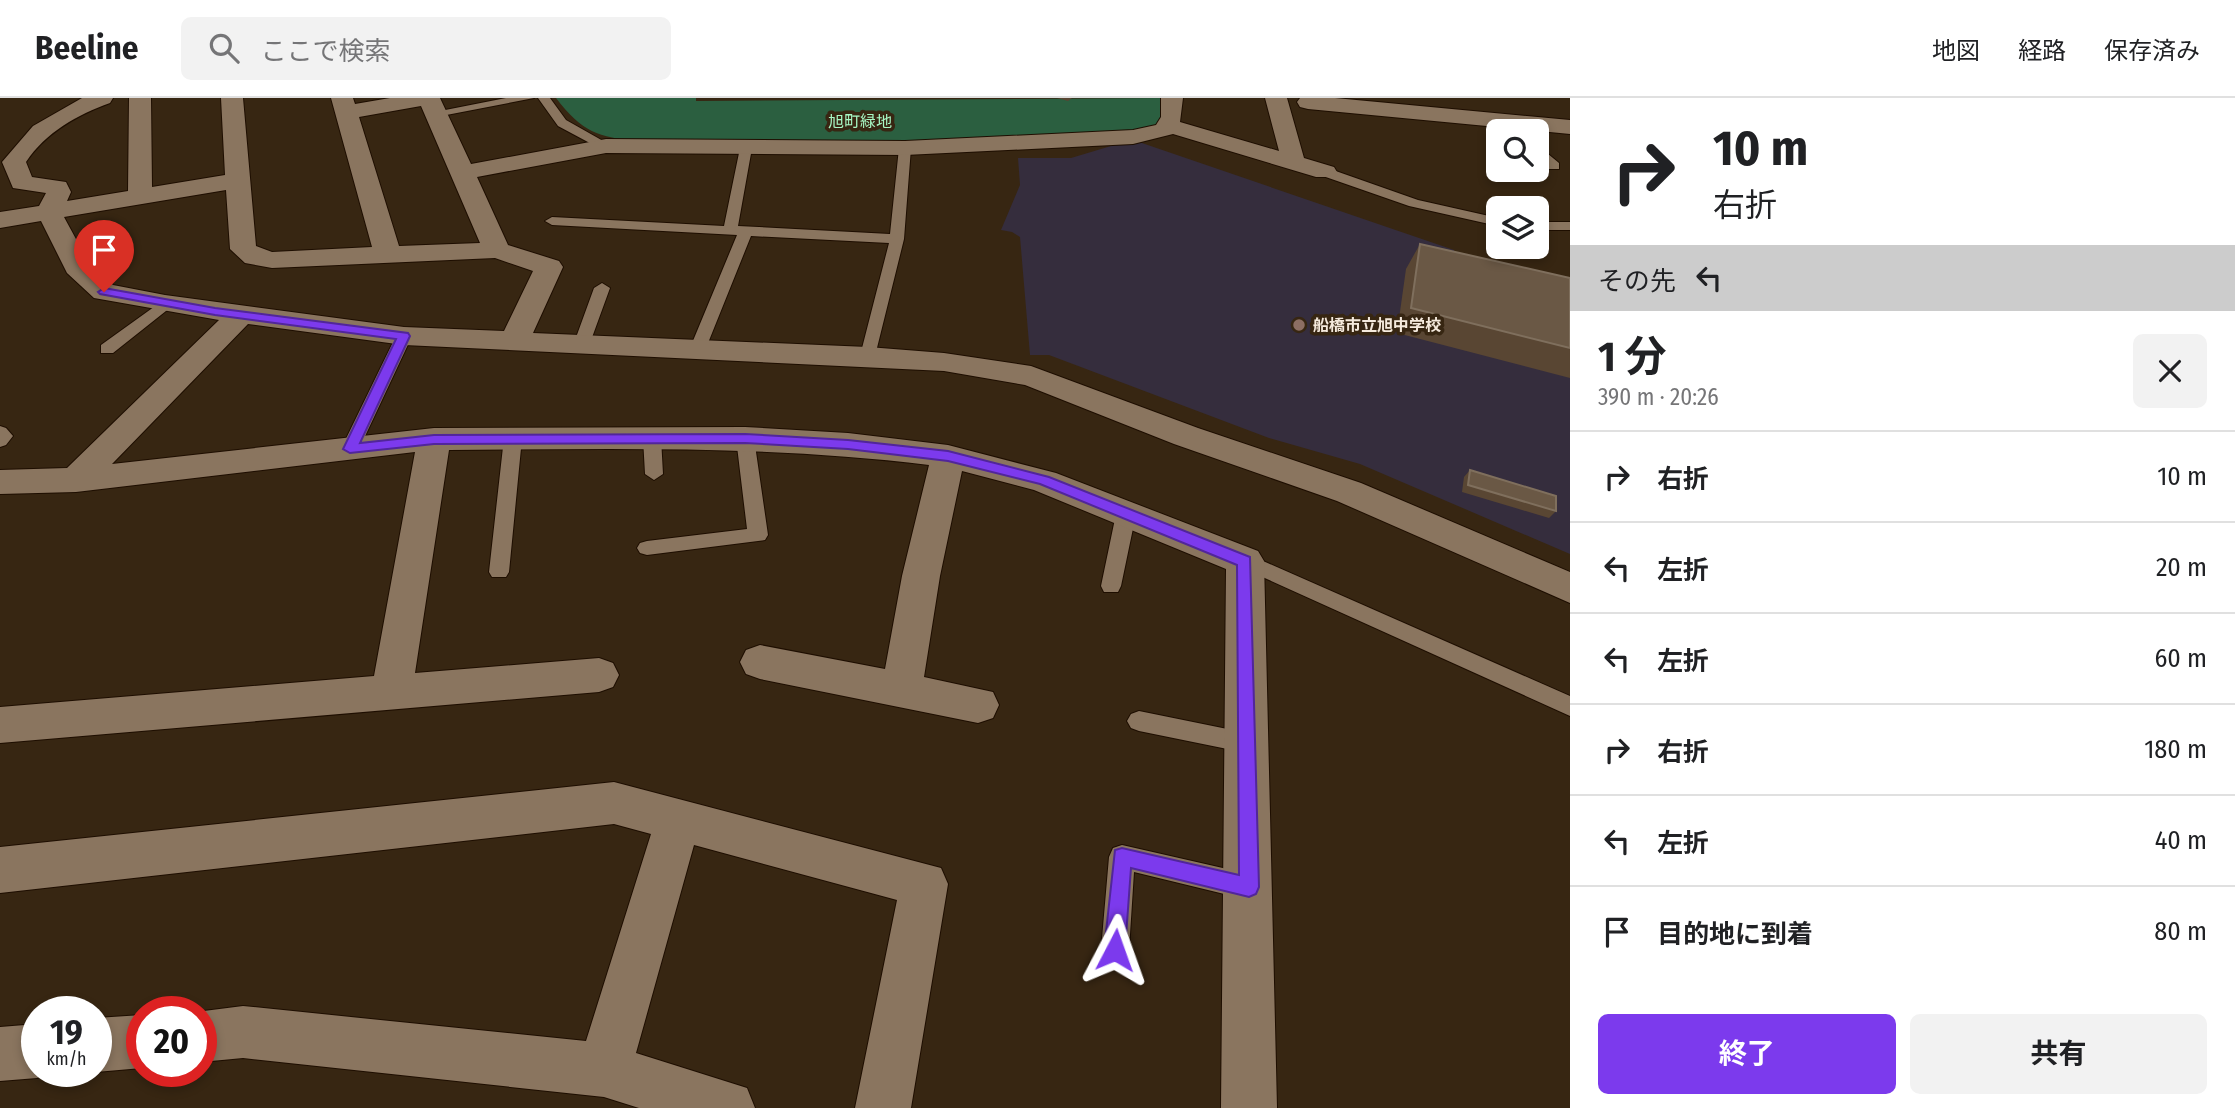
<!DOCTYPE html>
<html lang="ja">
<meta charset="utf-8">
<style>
body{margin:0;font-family:"Fira Sans Condensed","Noto Sans JP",sans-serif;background:#f2f2f2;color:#202124;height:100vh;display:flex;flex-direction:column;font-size:26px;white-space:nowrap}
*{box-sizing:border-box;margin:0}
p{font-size:23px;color:#757577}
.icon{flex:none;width:38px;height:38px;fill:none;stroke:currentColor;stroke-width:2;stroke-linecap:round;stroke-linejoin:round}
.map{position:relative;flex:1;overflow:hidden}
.panel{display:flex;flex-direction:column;background:#fff;width:665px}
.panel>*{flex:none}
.guide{background:#fff;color:#202124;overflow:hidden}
.fabs{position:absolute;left:1486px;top:21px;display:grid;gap:14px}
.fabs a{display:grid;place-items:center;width:63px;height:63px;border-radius:10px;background:#fff;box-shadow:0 4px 10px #0003;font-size:35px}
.speed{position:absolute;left:21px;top:898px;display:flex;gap:14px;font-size:35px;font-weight:700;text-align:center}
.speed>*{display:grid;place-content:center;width:91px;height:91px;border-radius:50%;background:#fff;box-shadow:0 4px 10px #0003;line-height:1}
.speed small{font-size:18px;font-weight:400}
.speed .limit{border:10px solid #d22;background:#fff;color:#111}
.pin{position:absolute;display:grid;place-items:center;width:60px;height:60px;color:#fff;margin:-72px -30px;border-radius:50% 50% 50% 0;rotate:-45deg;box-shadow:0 0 7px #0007}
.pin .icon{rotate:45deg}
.me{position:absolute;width:77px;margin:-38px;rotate:4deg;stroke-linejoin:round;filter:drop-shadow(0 0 5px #0008)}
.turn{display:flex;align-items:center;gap:24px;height:147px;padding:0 28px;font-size:32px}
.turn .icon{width:91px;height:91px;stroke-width:2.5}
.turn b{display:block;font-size:49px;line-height:60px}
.then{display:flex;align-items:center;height:66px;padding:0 28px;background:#0003;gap:14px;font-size:26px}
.round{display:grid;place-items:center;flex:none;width:74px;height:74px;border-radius:10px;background:#f2f2f2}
.overview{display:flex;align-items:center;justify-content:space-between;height:119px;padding:0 28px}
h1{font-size:42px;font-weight:700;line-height:52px}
.primary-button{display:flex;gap:14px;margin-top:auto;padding:14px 28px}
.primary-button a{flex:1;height:80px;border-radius:10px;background:#7c3aed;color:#fff;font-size:28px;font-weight:700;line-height:80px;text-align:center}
.primary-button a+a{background:#f2f2f2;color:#202124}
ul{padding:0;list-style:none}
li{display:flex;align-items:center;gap:21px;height:91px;padding:0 28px;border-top:2px solid #e0e0e0}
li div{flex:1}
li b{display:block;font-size:26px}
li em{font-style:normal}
header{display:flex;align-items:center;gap:42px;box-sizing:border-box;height:98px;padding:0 35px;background:#fff;border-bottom:2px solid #e0e0e0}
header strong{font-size:33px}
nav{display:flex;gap:38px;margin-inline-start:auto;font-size:24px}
.search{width:490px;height:63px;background:#f2f2f2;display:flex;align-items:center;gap:18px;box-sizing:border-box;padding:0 24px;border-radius:10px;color:#757577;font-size:26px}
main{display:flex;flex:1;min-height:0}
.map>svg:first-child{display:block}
</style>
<header>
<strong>Beeline</strong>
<div class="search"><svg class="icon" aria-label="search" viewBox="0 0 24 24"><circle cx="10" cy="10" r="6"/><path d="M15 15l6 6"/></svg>ここで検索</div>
<nav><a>地図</a><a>経路</a><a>保存済み</a></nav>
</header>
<main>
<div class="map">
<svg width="1570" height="1010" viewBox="0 0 1570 1010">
<rect width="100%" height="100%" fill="#372612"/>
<path fill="#352d3d" d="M1139 44 1454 152 1457 172 1570 197V456L1360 366 1269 340 1049 257H1030L1020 139 1012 134 1001 132 1020 87 1018 60H1071L1121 45Z"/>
<path fill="#2b5f40" d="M556 0H696V3L1164 0V18L1155 29 1134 35 974 44H639C597 38 583 35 556 0Z"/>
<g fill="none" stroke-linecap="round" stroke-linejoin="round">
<g stroke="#1e0e00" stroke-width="2">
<path id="service" d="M506 0H534L436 19 430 15Z
M538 0H550L566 22 612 48 601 51 558 28Z
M746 46 752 50 738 128 890 136 899 50 905 46 911 50 904 141 874 262H862L860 258 889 145 751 138 706 250 698 255 690 250 737 137 552 127 545 123 552 119 724 128 740 50Z
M1536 46 1559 65V71H1549L1536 58Z
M1320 71H1330L1418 102 1498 120V128L1409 108 1320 77Z
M1536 124H1570V132H1536Z
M602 185 610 190 590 245 582 250 576 248 574 245 594 190Z
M165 201 171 203V209L113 255H101V247Z
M404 233 412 238 359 351 350 357 344 355 341 351 396 238Z
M0 328 6 330 13 338 6 347 0 349Z
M513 334 522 340 509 474 506 479H492L489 474 504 340Z
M652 334 661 340 663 376 654 382 645 376 643 340Z
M745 334 754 340 768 437 765 442 647 457 640 455 637 450 640 445 647 443 747 431 736 340Z
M1126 409 1136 416 1121 488 1118 494H1104L1101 488 1116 416Z
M1245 455 1570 598V618L1238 468 1235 463 1238 458Z
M1139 613 1247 635 1255 638 1259 645 1255 652 1247 655 1139 633 1131 630 1127 623 1131 616Z
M1122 747 1249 776 1258 780 1262 789 1258 798 1249 802 1134 774 1129 852 1125 862 1115 866 1105 862 1101 852 1109 759 1113 750Z"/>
</g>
<g stroke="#1e0e00" stroke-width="2">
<path id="minor" d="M82 0H113L110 5C77 17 46 34 26 64L32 79 66 84 71 94 67 103 128 93 129 0H151L152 89 225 77 221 0H243L256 148 272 154 372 149 331 0H353L355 6 390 0H440L471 66 606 41 905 43 1133 32 1156 27 1161 19V0H1183L1180 24 1279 53 1265 0H1287L1304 60 1334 69 1337 74 1334 79H1316L1173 36 1133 46 905 57 606 55 477 79 508 147 559 163 563 169 533 235 868 249 944 255 1031 268 1198 330 1361 385 1570 474V505L1337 403 1174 346 1025 287 944 273 404 247 248 226 112 366 434 330 745 329 848 335 948 347 1056 375 1258 453 1264 463 1277 1010H1221L1226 471 1034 392 962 373 940 478 924 579 993 594 999 607 993 620 978 625 760 581 746 576 740 564 746 552 760 547 885 571 902 478 929 367C769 347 610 351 449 352L415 575 599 560 613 565 619 577 613 589 599 594 0 645V609L374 578 415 354 76 394 0 396V372L67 370 219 222 94 200 67 175 41 123 0 130V114L39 108 46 95 13 90 2 64 33 28ZM421 8 480 145 399 148 359 19ZM226 92 230 151 245 165 272 170 495 160 533 173 504 233 404 229 165 197 113 187 89 165 64 119Z
M1300 0H1335L1570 22V36L1308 11 1300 9 1297 4Z
M614 684 941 770 948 786 911 1010H855L897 802 694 747 636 955 747 990 755 1010H639L604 999 243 960 201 964V914H196L243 908 586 943 651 736 614 726 0 795V749Z
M142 917V970L96 974 95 973 96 920Z
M37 926V973H53L37 980 0 983V929Z"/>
</g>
<use href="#service" fill="#8a755f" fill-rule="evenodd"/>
<use href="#minor" fill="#8a755f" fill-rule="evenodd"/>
</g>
<path fill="#594633" d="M1057 0H1072L1068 3Z
M1420 146 1570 180V280L1397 235 1406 171Z
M1470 372 1556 413 1549 420 1462 394 1464 379Z"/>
<path fill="#6a5845" stroke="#7f6f5d" stroke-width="2" d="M1420 146 1570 180V250L1411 210Z
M1470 372 1556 398V413L1468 387Z"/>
<path fill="#7c3aed" stroke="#51269a" stroke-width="2" d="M104 190 215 210 408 235 410 238 360 345 434 337 745 336 848 342 948 353 1049 379 1250 459 1259 789 1256 796 1249 799 1131 770 1125 852 1122 859 1115 862 1107 859 1104 852 1115 752 1122 750 1239 777 1237 467 1040 386 948 363 848 351 745 345 434 346 350 355 343 351 396 241 215 217 100 196 98 194Z"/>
<circle fill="#8d6e63" stroke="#372612" stroke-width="2.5" cx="1299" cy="227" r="7"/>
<g text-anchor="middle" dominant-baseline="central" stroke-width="7" stroke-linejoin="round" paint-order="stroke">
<g font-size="16" fill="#a7f7c4" stroke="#372612">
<text x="860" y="23">旭町緑地</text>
</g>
<g font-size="16" font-weight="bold" fill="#f5eadd" stroke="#372612" text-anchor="start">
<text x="1313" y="227">船橋市立旭中学校</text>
</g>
</g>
</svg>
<div class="fabs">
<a><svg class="icon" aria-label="search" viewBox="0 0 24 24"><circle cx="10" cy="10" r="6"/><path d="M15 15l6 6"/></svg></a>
<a><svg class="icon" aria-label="layers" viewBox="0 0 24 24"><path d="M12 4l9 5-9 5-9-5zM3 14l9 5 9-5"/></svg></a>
</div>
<div class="speed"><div>19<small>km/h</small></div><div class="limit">20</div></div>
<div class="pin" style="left:104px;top:194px;background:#d93025"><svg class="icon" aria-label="arrive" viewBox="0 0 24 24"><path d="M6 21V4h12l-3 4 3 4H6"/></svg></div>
<svg class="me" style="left:1115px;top:852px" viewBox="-20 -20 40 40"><path d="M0-17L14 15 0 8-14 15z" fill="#7c3aed" stroke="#fff" stroke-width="4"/></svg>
</div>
<section class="panel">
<div class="guide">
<div class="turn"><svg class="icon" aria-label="right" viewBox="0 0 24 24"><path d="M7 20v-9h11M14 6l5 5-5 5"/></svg><div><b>10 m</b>右折</div></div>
<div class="then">その先<svg class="icon" aria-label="left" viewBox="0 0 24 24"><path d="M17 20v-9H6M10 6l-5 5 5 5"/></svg></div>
</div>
<div class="overview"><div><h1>1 分</h1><p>390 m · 20:26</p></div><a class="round"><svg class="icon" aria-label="close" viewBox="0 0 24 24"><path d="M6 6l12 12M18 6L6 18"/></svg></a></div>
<ul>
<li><svg class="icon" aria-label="right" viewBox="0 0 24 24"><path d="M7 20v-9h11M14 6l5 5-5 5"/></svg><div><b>右折</b></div><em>10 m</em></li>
<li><svg class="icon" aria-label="left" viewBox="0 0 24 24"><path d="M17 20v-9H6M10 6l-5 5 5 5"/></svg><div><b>左折</b></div><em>20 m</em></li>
<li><svg class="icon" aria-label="left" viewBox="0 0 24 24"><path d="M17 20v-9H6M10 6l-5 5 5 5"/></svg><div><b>左折</b></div><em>60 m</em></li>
<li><svg class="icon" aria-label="right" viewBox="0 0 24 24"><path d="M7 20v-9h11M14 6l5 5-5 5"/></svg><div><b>右折</b></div><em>180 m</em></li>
<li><svg class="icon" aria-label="left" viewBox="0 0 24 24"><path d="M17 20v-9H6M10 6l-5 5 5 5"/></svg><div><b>左折</b></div><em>40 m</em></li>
<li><svg class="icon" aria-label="arrive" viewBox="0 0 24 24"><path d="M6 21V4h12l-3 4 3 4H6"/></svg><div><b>目的地に到着</b></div><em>80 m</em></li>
</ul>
<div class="primary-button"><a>終了</a><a>共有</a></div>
</section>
</main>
